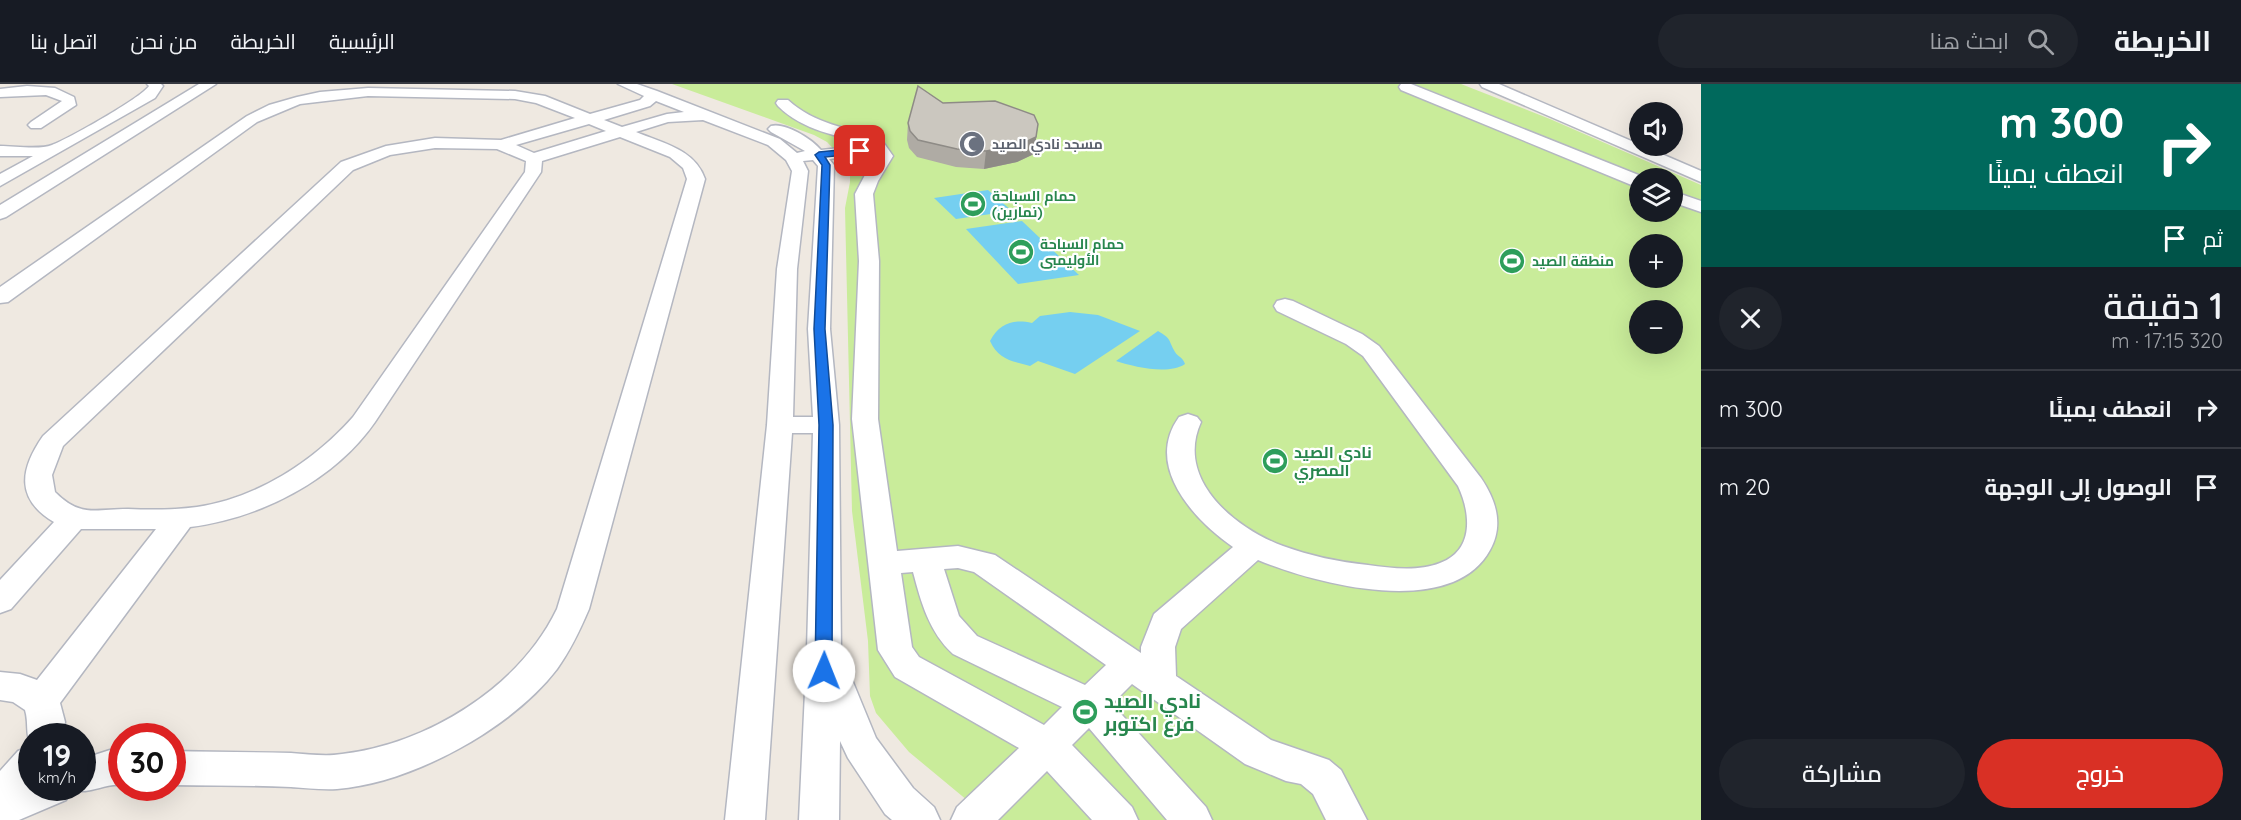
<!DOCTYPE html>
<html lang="ar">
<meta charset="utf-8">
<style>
body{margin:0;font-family:Quicksand,Cairo,sans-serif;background:#20242c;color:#f1f3f6;direction:rtl;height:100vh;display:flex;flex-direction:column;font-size:22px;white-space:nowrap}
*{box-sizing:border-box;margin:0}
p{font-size:20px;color:#9ea1a6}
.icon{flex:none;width:33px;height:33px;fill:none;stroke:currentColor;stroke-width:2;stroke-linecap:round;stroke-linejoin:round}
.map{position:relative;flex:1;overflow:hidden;direction:ltr}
.panel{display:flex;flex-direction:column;background:#171b24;width:540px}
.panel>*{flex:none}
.top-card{background:#00695c;color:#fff;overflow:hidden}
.fabs{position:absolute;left:1629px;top:18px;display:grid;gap:12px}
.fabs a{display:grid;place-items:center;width:54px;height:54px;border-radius:50%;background:#171b24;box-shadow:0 6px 24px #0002;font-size:30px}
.speed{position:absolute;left:18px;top:639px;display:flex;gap:12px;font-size:30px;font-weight:700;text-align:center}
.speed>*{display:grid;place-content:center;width:78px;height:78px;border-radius:50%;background:#171b24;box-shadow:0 6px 24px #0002;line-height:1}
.speed small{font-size:15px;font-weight:400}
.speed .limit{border:9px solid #d22;background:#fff;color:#111}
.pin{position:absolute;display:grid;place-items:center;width:51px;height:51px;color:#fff;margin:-26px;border-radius:12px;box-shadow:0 3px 9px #0006}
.me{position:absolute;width:66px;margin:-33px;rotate:1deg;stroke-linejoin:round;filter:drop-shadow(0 0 4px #0008)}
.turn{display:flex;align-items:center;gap:21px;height:126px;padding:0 18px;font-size:27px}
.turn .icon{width:78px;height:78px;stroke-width:2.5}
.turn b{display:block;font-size:42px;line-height:51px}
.then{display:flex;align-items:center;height:57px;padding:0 18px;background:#0003;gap:12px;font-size:22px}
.round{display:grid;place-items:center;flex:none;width:63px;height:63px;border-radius:32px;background:#20242c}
.headline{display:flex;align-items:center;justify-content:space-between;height:102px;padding:0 18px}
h1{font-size:36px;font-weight:600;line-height:45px}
.primary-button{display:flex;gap:12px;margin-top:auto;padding:12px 18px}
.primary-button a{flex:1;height:69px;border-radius:36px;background:#d93025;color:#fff;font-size:24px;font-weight:600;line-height:69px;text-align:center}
.primary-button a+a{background:#20242c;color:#f1f3f6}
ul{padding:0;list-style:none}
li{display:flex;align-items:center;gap:18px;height:78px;padding:0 18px;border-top:2px solid #363941}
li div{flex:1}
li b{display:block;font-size:22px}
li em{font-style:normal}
header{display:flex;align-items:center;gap:36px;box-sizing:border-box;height:84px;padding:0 30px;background:#171b24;border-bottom:2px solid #363941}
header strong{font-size:28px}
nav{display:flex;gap:33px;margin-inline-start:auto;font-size:21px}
.search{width:420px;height:54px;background:#20242c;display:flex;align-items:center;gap:15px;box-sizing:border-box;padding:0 21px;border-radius:33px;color:#9ea1a6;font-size:22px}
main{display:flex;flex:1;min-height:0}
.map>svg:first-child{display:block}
</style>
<header>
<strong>الخريطة</strong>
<div class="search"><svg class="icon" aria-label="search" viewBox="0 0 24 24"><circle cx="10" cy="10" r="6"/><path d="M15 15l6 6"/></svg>ابحث هنا</div>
<nav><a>الرئيسية</a><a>الخريطة</a><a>من نحن</a><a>اتصل بنا</a></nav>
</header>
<main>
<section class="panel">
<div class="top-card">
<div class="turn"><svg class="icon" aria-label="right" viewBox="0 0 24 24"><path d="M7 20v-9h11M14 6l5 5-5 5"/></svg><div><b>300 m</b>انعطف يمينًا</div></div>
<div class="then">ثم<svg class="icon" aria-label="arrive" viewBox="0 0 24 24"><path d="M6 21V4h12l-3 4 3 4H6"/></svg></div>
</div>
<div class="headline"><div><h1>1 دقيقة</h1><p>320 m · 17:15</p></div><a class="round"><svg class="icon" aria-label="close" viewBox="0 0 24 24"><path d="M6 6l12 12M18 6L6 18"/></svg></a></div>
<ul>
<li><svg class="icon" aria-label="right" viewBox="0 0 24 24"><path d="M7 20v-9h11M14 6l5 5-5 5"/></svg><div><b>انعطف يمينًا</b></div><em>300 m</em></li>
<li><svg class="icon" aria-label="arrive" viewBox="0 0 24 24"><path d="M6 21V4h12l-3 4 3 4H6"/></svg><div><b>الوصول إلى الوجهة</b></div><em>20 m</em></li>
</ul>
<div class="primary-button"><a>خروج</a><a>مشاركة</a></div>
</section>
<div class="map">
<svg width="1701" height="736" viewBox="0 0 1701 736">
<rect width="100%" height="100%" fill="#efe9e1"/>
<path fill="#c9ec9a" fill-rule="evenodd" d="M672 0H1461L1550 35 1701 101V736H991L909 668 876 629 870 612 868 557 852 427 845 124 850 98V86L855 82 853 78 847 79 827 58 814 51ZM1640 94H1672V128H1640ZM1640 160H1672V194H1640ZM1640 226H1672V260H1640Z"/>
<path fill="#75cff0" d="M988 106 1012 127 956 135 934 114Z
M1022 137 1079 191 1018 200 966 145Z
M1070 228 1098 231 1140 247 1075 290 1038 277 1030 282C1011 277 998 275 990 257 1000 239 1013 235 1032 239L1040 232Z
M1158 247C1172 255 1168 256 1175 268 1178 273 1183 273 1185 280 1169 291 1134 283 1116 277Z"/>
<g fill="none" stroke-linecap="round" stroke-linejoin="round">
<g stroke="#b4b7c1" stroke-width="3">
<path id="minor" d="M147 0H161L163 2 155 14 0 102V90L33 72H0V62C14 62 40 66 52 61 68 55 141 14 149 2Z
M199 0H216L6 133 0 135V121Z
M618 0H637L657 7 780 55 797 69 805 67 771 48 768 45 771 42C785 38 812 55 821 66L869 61C837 51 803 47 778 22L776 19 778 16H788C814 40 848 44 881 55L893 72 878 97 873 110 879 177 878 335 897 467 958 462 995 471 1141 569V563L1154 530 1233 463C1193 435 1144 382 1179 333L1188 330 1197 333 1201 338C1175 395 1234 444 1283 462 1310 472 1339 478 1368 481 1390 484 1418 488 1440 479 1474 466 1471 430 1458 402L1363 272 1346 260 1277 227 1274 222 1277 217 1285 215 1293 217 1362 250 1379 262 1481 394C1496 416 1504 441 1490 466 1452 536 1316 500 1258 476L1181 545 1175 563 1176 592 1271 656 1329 676 1341 686 1367 736H1326L1313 710 1301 700 1286 697 1245 680 1132 600 1112 620 1206 723 1212 736H1167L1089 644 1072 661 1132 723 1138 736H1092L1047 687 998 736H951L957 723 1019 664 895 593 878 566 852 335 859 177 855 110 876 70 829 75 834 81 830 245 839 341 841 569 876 654 913 704 934 723 940 736H892L885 730 848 674 840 657 839 736H799L807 565 813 349H792L765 736H725L767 341 777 185 792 87 786 76 768 61 703 36 668 38 636 48C662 59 695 65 705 95L589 525C580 546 570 567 557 585 511 645 412 699 337 705 322 706 306 704 291 703 252 701 212 702 172 701V667C212 668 252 668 291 669 308 670 325 673 342 670 427 660 519 604 557 525L687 95 683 84 670 73 620 53 542 77 541 88 375 338C334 397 260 434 190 443L60 619 65 638 63 652H32V704H82V675L110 666 122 667V701C103 699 89 712 71 705L66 716 19 736H0V687L18 667 31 662C25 650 29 639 25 626L13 618 0 616V588L20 590 37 596 156 445H81L11 525 0 529V496L54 438C15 415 20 385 43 352L341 78 386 62 435 54 501 56 575 34 536 19 515 15 368 12 300 20 257 38 8 218 0 219V203L247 32 269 21 297 13 320 8 368 4 515 7 545 12 590 30 640 16 644 12ZM656 17 684 28 667 30 622 43 604 36 650 22ZM589 40 606 47 534 69 516 61ZM435 64 497 65 526 77 525 88 353 333C313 378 257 414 197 423 174 426 151 426 128 425 95 425 81 434 55 408L52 391 63 362 353 86 390 71ZM813 76 818 82 808 245 813 333H793L797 185 808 87 803 77ZM958 484 974 488 1106 581 1085 601 977 552 959 532 944 485ZM913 488C921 518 929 548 953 570L1062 623 1044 641 919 573 912 563 901 489Z
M1401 0H1411L1646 94H1640V103L1634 102 1401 6 1399 3Z
M1480 0H1499L1701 87V98L1482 3Z
M27 2 55 4 74 13 76 21 41 44H31L28 41 31 38 62 17 46 11 0 13V5Z
M1672 107 1701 117V128L1672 118Z"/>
</g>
<use href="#minor" fill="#fff" fill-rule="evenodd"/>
</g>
<path fill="#afaba4" d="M943 19 1038 40 1034 70 1017 78 984 85 956 83 917 73 909 64 907 56 908 39Z"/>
<path fill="#8e8b86" d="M1038 40 1034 70 1017 78 984 85 986 67Z"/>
<path fill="#cbc7bf" stroke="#8e8b86" stroke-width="1.5" d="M918 2 943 19 995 17 1034 31 1038 40 1036 53 1019 61 986 67 957 65 918 56 910 47 908 39Z"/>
<path fill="#1a73e8" stroke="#114b97" stroke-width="1.5" d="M860 64 864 67 863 69 825 73 830 81 825 245 833 341 832 587 830 592 824 594 817 592 815 587 819 341 814 245 822 81 815 71 819 68Z"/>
<defs>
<g id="mosque-disc" transform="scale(1.35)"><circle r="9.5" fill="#6b7280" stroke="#fff"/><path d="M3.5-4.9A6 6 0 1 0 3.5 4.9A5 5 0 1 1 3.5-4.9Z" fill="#fff"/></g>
<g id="stadium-disc" transform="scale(1.35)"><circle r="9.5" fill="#2e9e5b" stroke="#fff"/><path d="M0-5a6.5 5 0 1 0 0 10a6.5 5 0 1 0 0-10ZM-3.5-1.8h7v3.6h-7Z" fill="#fff"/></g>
</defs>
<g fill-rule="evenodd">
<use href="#mosque-disc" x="972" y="60"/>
<use href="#stadium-disc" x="973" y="120"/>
<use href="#stadium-disc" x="1021" y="168"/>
<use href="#stadium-disc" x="1512" y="177"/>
<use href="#stadium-disc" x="1275" y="377"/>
<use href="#stadium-disc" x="1085" y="628"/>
</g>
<g text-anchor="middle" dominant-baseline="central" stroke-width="4.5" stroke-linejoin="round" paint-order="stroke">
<g font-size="14" font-weight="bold" fill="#5b616d" stroke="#fff" text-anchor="start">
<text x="992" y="60">مسجد نادي الصيد</text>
</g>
<g font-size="14" font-weight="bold" fill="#27864d" stroke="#fff" text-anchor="start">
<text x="992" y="112">حمام السباحة<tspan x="992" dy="16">(تمارين)</tspan></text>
<text x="1040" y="160">حمام السباحة<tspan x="1040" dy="16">الأوليمبى</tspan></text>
<text x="1532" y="177">منطقة الصيد</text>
</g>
<g font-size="16" font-weight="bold" fill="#27864d" stroke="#fff" text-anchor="start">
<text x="1294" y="368">نادى الصيد<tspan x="1294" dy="18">المصري</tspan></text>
</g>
<g font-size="20" font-weight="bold" fill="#27864d" stroke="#fff" text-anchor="start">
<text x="1104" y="616">نادي الصيد<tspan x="1104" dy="23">فرع اكتوبر</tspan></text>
</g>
</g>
</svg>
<div class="fabs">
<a><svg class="icon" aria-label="sound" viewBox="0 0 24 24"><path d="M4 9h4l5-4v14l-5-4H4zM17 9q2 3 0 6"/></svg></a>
<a><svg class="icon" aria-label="layers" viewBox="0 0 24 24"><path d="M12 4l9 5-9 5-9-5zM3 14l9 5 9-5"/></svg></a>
<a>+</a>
<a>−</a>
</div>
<div class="speed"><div>19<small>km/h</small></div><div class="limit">30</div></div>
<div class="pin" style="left:860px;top:67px;background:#d93025"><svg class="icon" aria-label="arrive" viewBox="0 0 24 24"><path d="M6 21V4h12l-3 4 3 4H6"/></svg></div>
<svg class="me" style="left:824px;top:587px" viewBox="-20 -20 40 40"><circle r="19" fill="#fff"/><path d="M0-13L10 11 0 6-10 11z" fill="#1a73e8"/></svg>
</div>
</main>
